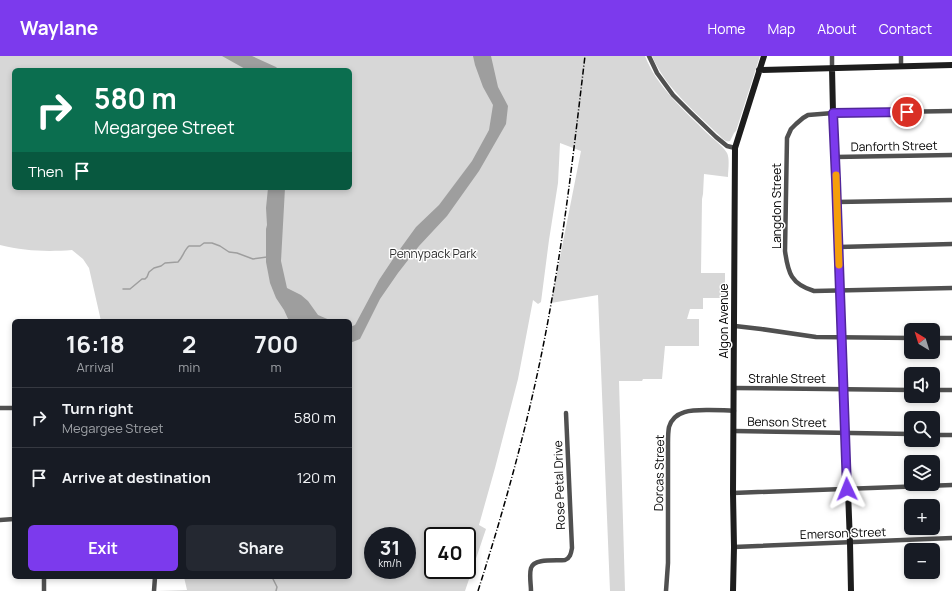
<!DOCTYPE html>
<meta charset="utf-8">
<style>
body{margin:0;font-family:Manrope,sans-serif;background:#242831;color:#f1f3f6;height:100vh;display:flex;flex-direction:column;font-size:15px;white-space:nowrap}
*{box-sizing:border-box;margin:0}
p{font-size:13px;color:#9ea1a6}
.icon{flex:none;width:22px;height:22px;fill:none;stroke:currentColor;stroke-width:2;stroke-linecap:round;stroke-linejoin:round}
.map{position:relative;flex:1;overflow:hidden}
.sheet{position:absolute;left:12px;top:263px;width:340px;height:260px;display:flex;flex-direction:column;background:#171b24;border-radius:6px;box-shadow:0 2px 6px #0003}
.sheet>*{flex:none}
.banner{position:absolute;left:12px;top:12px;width:340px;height:122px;border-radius:6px;box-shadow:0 2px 6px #0003;background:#0b6e4f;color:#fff;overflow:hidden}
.needle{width:26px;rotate:322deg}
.buttons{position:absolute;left:904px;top:267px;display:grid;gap:8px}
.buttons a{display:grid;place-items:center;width:36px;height:36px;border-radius:6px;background:#171b24;box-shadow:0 2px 6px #0003;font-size:20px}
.speed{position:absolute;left:364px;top:471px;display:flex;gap:8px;font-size:20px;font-weight:700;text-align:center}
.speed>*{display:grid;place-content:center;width:52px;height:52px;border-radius:50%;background:#171b24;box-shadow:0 2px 6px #0003;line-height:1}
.speed small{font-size:10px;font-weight:400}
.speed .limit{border:2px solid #111;border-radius:6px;background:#fff;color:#111}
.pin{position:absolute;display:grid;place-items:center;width:34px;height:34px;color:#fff;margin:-17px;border:2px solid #fff;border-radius:50%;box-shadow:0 1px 4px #0007}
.me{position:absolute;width:44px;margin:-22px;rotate:358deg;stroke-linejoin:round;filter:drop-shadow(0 0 3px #0008)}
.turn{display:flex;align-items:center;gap:14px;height:84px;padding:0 16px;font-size:18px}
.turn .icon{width:52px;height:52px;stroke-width:2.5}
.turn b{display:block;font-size:28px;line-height:34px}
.then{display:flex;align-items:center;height:38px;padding:0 16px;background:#0003;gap:8px;font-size:15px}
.eta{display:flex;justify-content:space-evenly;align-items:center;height:68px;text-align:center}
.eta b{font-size:24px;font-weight:700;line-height:28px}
.action{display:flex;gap:8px;margin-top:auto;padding:8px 16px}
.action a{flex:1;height:46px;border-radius:6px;background:#7c3aed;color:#fff;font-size:16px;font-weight:700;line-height:46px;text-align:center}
.action a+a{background:#242831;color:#f1f3f6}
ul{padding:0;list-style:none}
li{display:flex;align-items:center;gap:12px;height:60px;padding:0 16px;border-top:1px solid #363941}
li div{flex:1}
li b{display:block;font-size:15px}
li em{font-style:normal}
header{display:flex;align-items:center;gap:24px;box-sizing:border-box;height:56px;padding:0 20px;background:#7c3aed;color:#fff}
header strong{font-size:19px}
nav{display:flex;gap:22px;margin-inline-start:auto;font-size:14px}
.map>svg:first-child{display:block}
</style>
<header>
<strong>Waylane</strong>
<nav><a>Home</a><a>Map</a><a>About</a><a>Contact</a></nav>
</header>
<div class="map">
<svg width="952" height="535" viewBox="0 0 952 535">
<rect width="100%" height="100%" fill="#fff"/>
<path fill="#d7d7d7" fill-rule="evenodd" d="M0 0H645C657 31 684 54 707 77 713 83 722 89 727 97 730 103 728 114 728 121L704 118 703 138 702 143 701 217H725V242H703V253H690L687 263H699V290H665L662 323H643L642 325H619L625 535H610L598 239 551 247 581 95 560 87 558 127 549 184 541 246 538 248 533 244 518 323 495 412 479 469 486 473 465 535H157L187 534 184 521H350V265H101L89 212 83 203 72 194C46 196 25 195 0 189ZM14 14H350V132H14ZM373 480H407V514H373ZM433 480H467V514H433Z
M652 0H760L736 75 734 77 730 85C726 87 722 82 719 79 695 56 665 31 652 0Z"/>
<path fill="#9e9e9e" d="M222 0H252L276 11 279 14H247Z
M473 0H491L498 31 508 50 506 68 479 115 447 160 419 190 398 217 380 243 360 283 350 287V271L355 269 379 224 395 200 416 171 439 149 472 105 489 74 493 49 483 31 475 9Z
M268 132H285L281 205 287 232 301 239 308 245 318 259 332 265H289L284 254 276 242 270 227 266 206V173L267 169 266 152Z"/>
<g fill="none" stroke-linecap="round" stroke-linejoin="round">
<path stroke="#9e9e9e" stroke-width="1.5" d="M123 233H130L142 223H145L147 221 149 216 154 212 161 210 165 207 178 206C183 201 184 194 189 190H200L204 187H212L220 190 229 196 237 197 253 203 267 201
M272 521 277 531 276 535"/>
<path stroke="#505050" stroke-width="4.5" d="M649 0 657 17 673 39 691 57 716 81 727 90 735 92
M832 0V12
M901 0V10
M952 55 833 57 808 59 803 62 796 68 791 73 787 82 785 195C788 217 791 228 814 235L952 232
M835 101 952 99
M837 146 952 144
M839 191 952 188
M735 270 761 273 816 281 911 282
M933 282H952
M734 332 911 334
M933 334H952
M0 352H14
M734 375 911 378
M933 379H952
M733 437 952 429
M0 464 14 463
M734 491 952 482
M44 521V535
M154 535 155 521
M531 535C531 528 529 519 531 512 534 502 556 505 565 504 570 502 571 498 572 492L566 357
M666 535 668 507V387C668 382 668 376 669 371 674 353 695 354 709 354 718 354 726 354 734 355"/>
<path stroke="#1d1d1d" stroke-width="6" d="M832 12 833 57 836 123 850 487 851 535
M759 14 952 9
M733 535 734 491 733 437 735 92 764 0"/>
<path stroke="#000" stroke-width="1.5" stroke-dasharray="6 2 1 2" stroke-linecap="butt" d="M478 535C508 441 534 346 551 248 566 166 575 83 585 0"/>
</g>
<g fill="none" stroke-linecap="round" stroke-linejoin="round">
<g stroke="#51269a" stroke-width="10">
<path id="route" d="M847 433 836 123 833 57 907 56"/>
</g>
<use href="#route" stroke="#7c3aed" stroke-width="7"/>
<path stroke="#f59e0b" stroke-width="7" d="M836 119 839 209"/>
</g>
<g text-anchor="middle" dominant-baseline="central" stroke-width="3" stroke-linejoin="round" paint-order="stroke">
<g font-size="12" fill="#000" stroke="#fff">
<text transform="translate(894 90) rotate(-1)">Danforth Street</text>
<text transform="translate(776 150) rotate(-90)">Langdon Street</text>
<text transform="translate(723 265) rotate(-90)">Algon Avenue</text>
<text x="787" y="322">Strahle Street</text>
<text transform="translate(787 366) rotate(1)">Benson Street</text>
<text transform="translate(659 417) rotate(-89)">Dorcas Street</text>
<text transform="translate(559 429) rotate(-92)">Rose Petal Drive</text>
<text transform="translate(843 477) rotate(-2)">Emerson Street</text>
</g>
<g font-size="12" fill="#2e2e2e" stroke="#fff">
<text x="433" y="197">Pennypack Park</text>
</g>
</g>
</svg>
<div class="buttons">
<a><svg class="needle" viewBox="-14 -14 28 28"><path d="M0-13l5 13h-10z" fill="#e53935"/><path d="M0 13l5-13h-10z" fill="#9ea1a6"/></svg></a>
<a><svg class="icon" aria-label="sound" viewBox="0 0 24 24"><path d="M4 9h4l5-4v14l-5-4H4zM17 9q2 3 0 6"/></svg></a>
<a><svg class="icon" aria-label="search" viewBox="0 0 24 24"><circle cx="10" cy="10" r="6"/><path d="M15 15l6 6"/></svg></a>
<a><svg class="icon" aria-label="layers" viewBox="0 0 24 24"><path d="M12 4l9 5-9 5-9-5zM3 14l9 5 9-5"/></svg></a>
<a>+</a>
<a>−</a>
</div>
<div class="speed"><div>31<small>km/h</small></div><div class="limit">40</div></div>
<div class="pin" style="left:907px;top:56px;background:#d93025"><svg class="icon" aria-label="arrive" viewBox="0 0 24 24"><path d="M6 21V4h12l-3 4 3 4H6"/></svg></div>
<svg class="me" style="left:847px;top:433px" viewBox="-20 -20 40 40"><path d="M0-17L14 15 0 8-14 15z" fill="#7c3aed" stroke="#fff" stroke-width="4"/></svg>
<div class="banner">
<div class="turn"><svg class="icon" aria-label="right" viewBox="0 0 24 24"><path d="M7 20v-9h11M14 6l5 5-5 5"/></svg><div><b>580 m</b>Megargee Street</div></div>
<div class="then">Then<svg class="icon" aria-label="arrive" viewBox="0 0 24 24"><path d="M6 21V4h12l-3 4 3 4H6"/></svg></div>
</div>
<section class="sheet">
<div class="eta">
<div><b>16:18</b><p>Arrival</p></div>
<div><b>2</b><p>min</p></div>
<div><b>700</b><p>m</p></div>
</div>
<ul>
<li><svg class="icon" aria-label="right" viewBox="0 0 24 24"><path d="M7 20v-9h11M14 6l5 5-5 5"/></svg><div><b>Turn right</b><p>Megargee Street</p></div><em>580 m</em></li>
<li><svg class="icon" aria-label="arrive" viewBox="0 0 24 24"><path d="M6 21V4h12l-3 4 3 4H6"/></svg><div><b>Arrive at destination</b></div><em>120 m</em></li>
</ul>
<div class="action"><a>Exit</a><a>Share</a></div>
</section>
</div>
